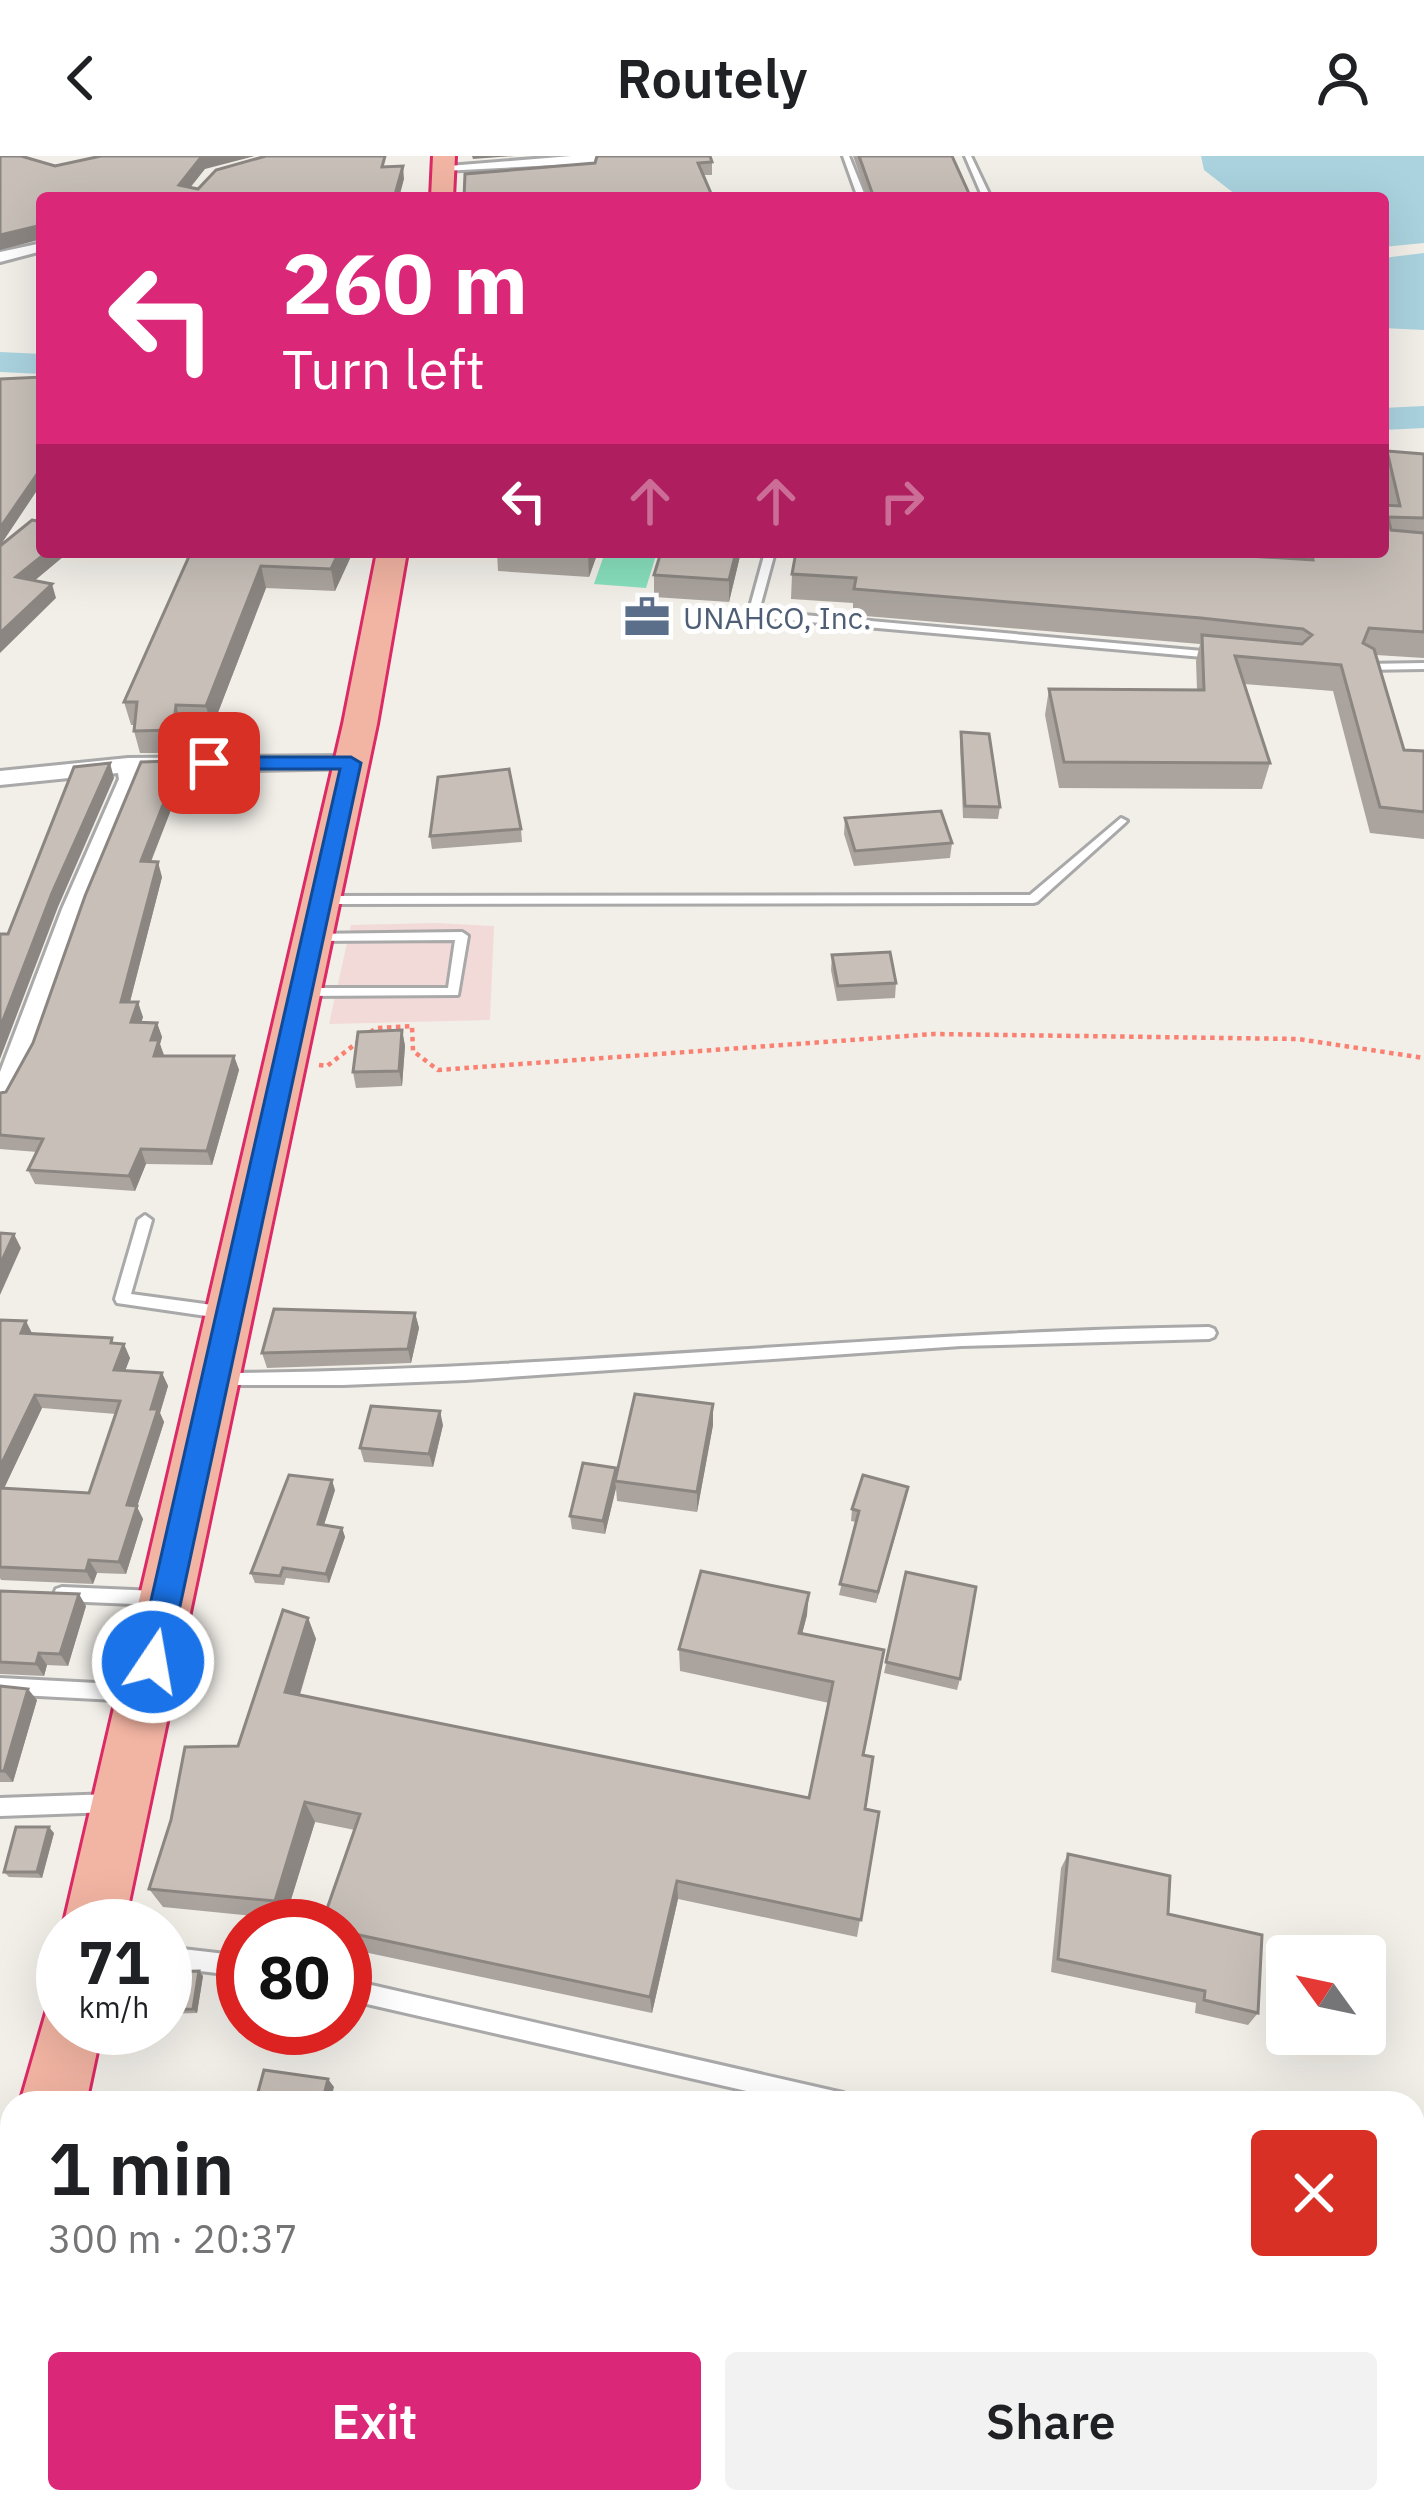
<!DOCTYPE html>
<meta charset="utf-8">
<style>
body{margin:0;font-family:"IBM Plex Sans",sans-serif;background:#f2f2f2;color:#202124;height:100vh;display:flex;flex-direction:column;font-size:45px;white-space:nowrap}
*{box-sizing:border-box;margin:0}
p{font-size:39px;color:#757577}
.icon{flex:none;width:66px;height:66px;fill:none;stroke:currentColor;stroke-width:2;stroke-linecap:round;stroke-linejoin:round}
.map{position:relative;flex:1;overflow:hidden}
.panel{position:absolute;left:0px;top:1935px;width:1425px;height:423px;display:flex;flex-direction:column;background:#fff;border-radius:36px 36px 0 0;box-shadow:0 12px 48px #0002}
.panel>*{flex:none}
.guide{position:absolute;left:36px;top:36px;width:1353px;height:366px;border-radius:12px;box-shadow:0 12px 48px #0002;background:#db2777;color:#fff;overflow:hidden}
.needle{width:78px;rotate:303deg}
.buttons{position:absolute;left:1266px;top:1779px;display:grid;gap:24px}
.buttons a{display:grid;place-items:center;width:120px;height:120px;border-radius:12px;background:#fff;box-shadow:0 12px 48px #0002;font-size:60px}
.speed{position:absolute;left:36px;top:1743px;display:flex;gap:24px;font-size:60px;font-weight:700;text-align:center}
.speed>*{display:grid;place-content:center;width:156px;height:156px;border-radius:50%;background:#fff;box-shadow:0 12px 48px #0002;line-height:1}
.speed small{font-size:30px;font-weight:400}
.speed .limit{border:18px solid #d22;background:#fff;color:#111}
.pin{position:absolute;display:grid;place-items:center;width:102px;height:102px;color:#fff;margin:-51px;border-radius:24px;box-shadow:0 6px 18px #0006}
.me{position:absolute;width:132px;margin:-66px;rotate:12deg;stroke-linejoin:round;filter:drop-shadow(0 0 9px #0008)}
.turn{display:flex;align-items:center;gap:42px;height:252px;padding:0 48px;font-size:54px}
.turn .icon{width:156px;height:156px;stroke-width:2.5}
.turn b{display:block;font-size:84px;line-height:102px}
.lanes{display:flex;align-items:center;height:114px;padding:0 48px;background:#0003;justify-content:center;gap:60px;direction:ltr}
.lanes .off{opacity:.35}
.round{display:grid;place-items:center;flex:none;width:126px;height:126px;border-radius:12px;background:#f2f2f2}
.head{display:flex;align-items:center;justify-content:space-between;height:204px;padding:0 48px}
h1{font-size:72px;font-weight:600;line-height:90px}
.button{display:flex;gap:24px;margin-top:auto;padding:24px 48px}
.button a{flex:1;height:138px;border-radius:12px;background:#db2777;color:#fff;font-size:48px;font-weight:600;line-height:138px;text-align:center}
.button a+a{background:#f2f2f2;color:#202124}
header{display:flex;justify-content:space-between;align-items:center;height:156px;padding:0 48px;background:#fff;font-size:54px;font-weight:600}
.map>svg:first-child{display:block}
</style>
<header><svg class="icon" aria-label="back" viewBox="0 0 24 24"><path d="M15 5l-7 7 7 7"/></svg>Routely<svg class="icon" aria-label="person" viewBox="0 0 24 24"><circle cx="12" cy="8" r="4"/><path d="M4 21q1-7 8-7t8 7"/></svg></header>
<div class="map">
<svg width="1424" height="2356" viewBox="0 0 1424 2356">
<rect width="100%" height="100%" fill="#f2efe9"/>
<path fill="#f2dad9" d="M436 767 494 770 490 864 329 868 351 769Z"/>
<path fill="#88e0be" d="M605 396H657L646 432 594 428Z"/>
<path fill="#aad3df" d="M1201 0H1424V87L1383 91V42H1240L1204 14Z
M1424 97V174L1383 172V102Z"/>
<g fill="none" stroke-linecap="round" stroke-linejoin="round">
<path fill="#aad3df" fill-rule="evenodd" d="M0 196 42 198V218L0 216Z
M1424 250V272L1383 274V252Z"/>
<g stroke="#a9a9a9" stroke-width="6">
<path id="service" d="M843 0H849L866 42H858Z
M965 0H971L991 42H983Z
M765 396H775L759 455 1214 496 1219 499 1214 502 753 461 748 458Z
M1424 507V513L1364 514 1359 511 1364 508Z
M1121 662 1127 665 1125 667 1037 746 1033 747 321 748 315 744 321 740 1030 739Z
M462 776 468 780 458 839 304 840 298 836 304 832H448L455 784 314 785 310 784V778Z
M145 1059 152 1064 131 1138 227 1151 232 1153 234 1157 232 1161 227 1163 117 1147 115 1143 138 1064Z
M1209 1171 1214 1173 1216 1177 1214 1181 1209 1183 961 1190 466 1224 343 1229H219L214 1227 211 1223 214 1219 219 1217C550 1215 878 1176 1209 1171Z
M62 1431 157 1435 163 1437 165 1442 163 1447 157 1449 62 1445 56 1443 54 1438 56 1433Z
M0 1522 135 1529 141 1531 144 1537 141 1543 135 1545 0 1538Z
M111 1638 117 1641 120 1647 117 1653 111 1656 0 1660V1642Z
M165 1791 243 1800V1820L165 1811Z
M345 1823 843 1937 850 1940 853 1947H799L345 1843Z
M1413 2066 1424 2069V2091L1413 2088Z"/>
</g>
<g stroke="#a9a9a9" stroke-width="6">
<path id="minor" d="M571 0H655L648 4 443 15 436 11Z
M42 87V95L0 106V96Z
M351 600 359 602V612L140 616 141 623 86 753 35 900 9 948 0 950V916L62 753 119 623 118 617 0 629V615L128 602Z"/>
</g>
<g stroke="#dc2a67" stroke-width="6">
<path id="trunk" d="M433 0H455L453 42H431Z
M377 396H407L377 568 124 1770 63 1771 343 568Z
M63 1843V1872H102L86 1947H20L48 1850Z
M12 2094V2212L0 2217V2099Z"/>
</g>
<path stroke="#fa8072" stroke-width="4.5" stroke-dasharray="4.5 4.5" stroke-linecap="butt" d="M319 909 327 910 376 872 412 870 413 895 438 914 934 878 1298 883 1424 902"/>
<use href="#service" fill="#fff" fill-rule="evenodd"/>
<use href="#minor" fill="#fff" fill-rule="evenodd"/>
<use href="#trunk" fill="#f2b4a3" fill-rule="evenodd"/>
</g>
<path fill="#aba49e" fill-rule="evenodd" d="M853 0H952L971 42H868Z
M712 6V19H703L595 7Z
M1387 295 1424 298V502L1376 499 1404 594 1424 595V683L1370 677 1333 535 1244 528 1270 607 1262 633 1059 632 1045 559 1049 533 1197 534 1196 505 1200 488 853 459V447L791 443 792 418 1300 403 1299 396H1383L1386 349 1383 335V309Z
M191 396H353L335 435 266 432 212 572 182 571 179 597H140L134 575V569H131L124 546Z
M497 396H598L589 421 498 415Z
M661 396H741L729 446 654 441V419Z
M961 576 1000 651 998 663 963 662 960 589Z
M173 605 177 620 174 646 151 706 162 721 130 846 143 861 141 866 157 867 162 881 160 888 163 900H234L239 914 212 1009 146 1008 135 1035 35 1028 28 1014 37 996 0 993V937L6 936 33 887Z
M845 662 952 687 950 702 854 710 844 678Z
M521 673 522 686 432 693 430 680Z
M832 799 896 827 895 842 837 845 831 814Z
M402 874 405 890 402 930 356 932 353 916Z
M415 1157 419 1172 411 1207 267 1212 262 1197Z
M0 1164 33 1178 115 1187 130 1202 125 1215 162 1217 168 1230 160 1257 164 1266 137 1351 143 1363 126 1418 97 1417 93 1428 1 1424 0 1422ZM42 1252 116 1258 89 1337 4 1332Z
M443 1269 433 1311 364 1306 360 1292Z
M713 1269 697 1356 617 1345 616 1332 605 1378 572 1373 570 1360 616 1312 617 1318Z
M908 1331 876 1447 839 1439 856 1366 851 1365 852 1353Z
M335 1334 324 1369 342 1372 345 1381 329 1427 286 1422 284 1429 255 1427 251 1417Z
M906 1416 960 1523 957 1534 884 1517Z
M0 1435 86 1450 68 1510 47 1509 44 1520 0 1518Z
M807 1459 802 1477 884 1494 864 1600 865 1653 879 1656 857 1781 678 1743 652 1857 345 1792V1770L355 1674 315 1666 285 1763 163 1751 149 1733 238 1590 308 1462 316 1483 300 1539 809 1642 829 1547 680 1515 679 1493Z
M0 1530 37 1544 13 1626H0Z
M54 1677 42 1722 9 1721 4 1716Z
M1068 1698 1168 1758 1258 1857 1248 1869 1195 1857 1196 1847 1051 1816 1061 1712Z
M199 1815 203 1820 197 1857 165 1858V1816Z"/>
<path fill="#8b8681" d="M202 0H255L205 13 182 42 179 29Z
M472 0H515L473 3Z
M403 10 404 23 399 42H394Z
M42 69V83L0 94V79Z
M42 311V327L0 390V372Z
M47 396H69L21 436 16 421Z
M339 396H353L335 435 331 413Z
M589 396H598L589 421 588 399Z
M736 396H741L729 446V424Z
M261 410 266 432 212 572 206 550Z
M52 428 56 442 0 497V477Z
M176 549 182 571 179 597 173 574Z
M173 605 177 620 174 646 145 720 141 705Z
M110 607 114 622 58 751 0 903V872L52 737Z
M158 706 162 721 126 861 121 846Z
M138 846 143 861 137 881 131 866Z
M157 867 162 881 160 888 164 899 159 915 151 884Z
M402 874 405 890 402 930 399 915Z
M234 900 239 914 212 1009 207 995Z
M141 993 146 1008 135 1035 129 1020Z
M14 1078 21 1092 0 1139V1109Z
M415 1157 419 1172 411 1207 408 1193Z
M26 1165 33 1179 21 1177Z
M124 1188 130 1202 120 1228 114 1214Z
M162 1217 168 1230 160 1257 164 1266 137 1351 143 1363 126 1418 119 1406 127 1349 151 1253Z
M35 1239 42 1252 0 1341V1311Z
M713 1248V1269L697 1356V1336Z
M440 1255 443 1269 433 1311 429 1298Z
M616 1312 617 1325H615L616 1332 605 1378 603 1365Z
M332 1324 335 1334 321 1378 318 1368Z
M908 1331 906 1342 876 1447 878 1436Z
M342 1372 345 1381 329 1427 326 1418Z
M89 1404 97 1417 93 1428 86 1415Z
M809 1437 807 1459 797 1498 799 1477Z
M79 1438 86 1450 68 1510 60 1498Z
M308 1462 316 1483 294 1557 285 1536Z
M39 1497 47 1509 44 1520 36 1508Z
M28 1533 37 1544 13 1626 4 1615Z
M305 1646 315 1666 285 1763 275 1745Z
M49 1671 54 1677 42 1722 37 1716Z
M677 1725 678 1743 652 1857 650 1841Z
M199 1815 203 1820 197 1857 193 1853Z
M328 1923 334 1931 330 1947H322Z
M137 2346H147L144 2356H134Z"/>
<path fill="#c7bfb8" stroke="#8b8681" stroke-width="3" d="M0 0H21L55 10 101 0H202L179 29 198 33 216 14 266 0H385L382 11 403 10 394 42H42V69L0 79Z
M597 0H710L712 6 698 7 713 42H464L465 18 595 7Z
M859 0H952L971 42H874Z
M42 221V311L0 372V223Z
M1387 295 1424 298V362L1388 361 1391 374 1424 377V476L1369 472 1363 487 1374 493 1404 594 1424 595V656L1380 651 1341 509 1235 500 1270 607 1064 606 1049 533 1204 534 1202 479 1302 488 1312 479 1303 473 1201 462 854 433 856 422 792 418 796 396H1184L1313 404 1311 396H1383V349L1400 350Z
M32 364 42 366V396H47L16 421 52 428 0 477V390Z
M191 396H339L331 413 261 410 206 550 176 549 173 574 134 575 137 546H124Z
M544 396H589L588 399Z
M661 396H736L729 424 654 419Z
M961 576 989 578 1000 651 965 650Z
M173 605 170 631 141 705 158 706 121 846H138L131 866 157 867 151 884H159L154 900H234L207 995 141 993 129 1020 28 1014 43 983 0 979V937L6 936 33 887 85 740 141 606Z
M110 607 52 737 0 872V778H8L74 611Z
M509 613 521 673 430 680 438 621Z
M941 655 952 687 855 695 845 662Z
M890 796 896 827 838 830 832 799Z
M402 874 399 915 353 916 358 876Z
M0 1077 14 1078 0 1109Z
M274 1153 415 1157 408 1193 262 1197Z
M0 1164 26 1165 21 1177 112 1182 111 1187 124 1188 114 1214 162 1217 151 1253H158L127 1349 137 1350 119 1406 89 1404 86 1415 0 1411V1332L89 1337 120 1245 35 1239 0 1311Z
M635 1238 713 1248 697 1336 615 1325Z
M371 1250 440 1255 429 1298 360 1292Z
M583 1307 616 1312 603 1365 570 1360Z
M289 1319 332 1324 318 1368 342 1372 326 1418 283 1412 280 1420 251 1417Z
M863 1319 908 1331 878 1436 840 1428 859 1355 852 1353Z
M701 1415 809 1437 799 1477 884 1494 863 1599 873 1601 865 1653 879 1656 861 1764 677 1725 650 1841 345 1776V1770H321L360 1658 305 1646 275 1745 149 1733 171 1664 185 1591 238 1590 283 1454 308 1462 285 1536 809 1642 833 1526 679 1493Z
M906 1416 976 1431 960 1523 886 1506Z
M0 1435 79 1438 60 1498 39 1497 36 1508 0 1506Z
M0 1530 28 1533 4 1615H0Z
M16 1671H49L37 1716H4Z
M1068 1698 1170 1720 1168 1758 1262 1779 1258 1857 1204 1844 1205 1835 1058 1803Z
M199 1815 193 1853 165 1854V1816Z
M264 1914 328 1923 322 1947H255Z
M50 2346H137L134 2356H46Z
M925 2348 969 2356H924Z"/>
<path fill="#1a73e8" stroke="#114b97" stroke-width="3" d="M351 601 361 607 168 1506 164 1516 153 1520 142 1516 137 1506 340 613H209L199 607 209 601Z"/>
<defs>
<g id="office-bare" transform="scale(3.6)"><path d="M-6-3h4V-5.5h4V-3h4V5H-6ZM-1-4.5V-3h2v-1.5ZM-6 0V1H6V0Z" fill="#5c6f8a" stroke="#fff" stroke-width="2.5" paint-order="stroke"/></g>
</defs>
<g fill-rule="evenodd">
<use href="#office-bare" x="647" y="461"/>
</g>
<g text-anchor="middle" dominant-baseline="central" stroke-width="10" stroke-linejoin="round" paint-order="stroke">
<g font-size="30" fill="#4e5e75" stroke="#fff" text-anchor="start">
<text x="683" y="461">UNAHCO, Inc.</text>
</g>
</g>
</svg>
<div class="buttons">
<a><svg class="needle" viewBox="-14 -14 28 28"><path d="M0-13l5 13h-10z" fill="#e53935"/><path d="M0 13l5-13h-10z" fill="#757577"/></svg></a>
</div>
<div class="speed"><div>71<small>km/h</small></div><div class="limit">80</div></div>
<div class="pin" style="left:209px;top:607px;background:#d93025"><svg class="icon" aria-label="arrive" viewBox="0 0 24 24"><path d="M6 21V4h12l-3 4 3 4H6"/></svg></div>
<svg class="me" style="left:153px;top:1506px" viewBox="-20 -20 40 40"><circle r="17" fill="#1a73e8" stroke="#fff" stroke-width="3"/><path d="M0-11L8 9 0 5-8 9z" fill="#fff"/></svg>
<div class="guide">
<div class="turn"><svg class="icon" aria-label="left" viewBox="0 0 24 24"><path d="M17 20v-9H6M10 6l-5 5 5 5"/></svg><div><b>260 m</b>Turn left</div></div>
<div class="lanes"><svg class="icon" aria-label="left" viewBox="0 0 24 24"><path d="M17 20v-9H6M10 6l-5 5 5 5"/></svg><svg class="icon off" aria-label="ahead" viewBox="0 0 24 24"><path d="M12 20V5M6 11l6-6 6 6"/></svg><svg class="icon off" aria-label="ahead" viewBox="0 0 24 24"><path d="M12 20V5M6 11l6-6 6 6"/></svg><svg class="icon off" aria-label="right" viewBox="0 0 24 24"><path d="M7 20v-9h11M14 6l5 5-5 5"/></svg></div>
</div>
<section class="panel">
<div class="head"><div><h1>1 min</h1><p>300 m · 20:37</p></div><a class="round" style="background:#d93025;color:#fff"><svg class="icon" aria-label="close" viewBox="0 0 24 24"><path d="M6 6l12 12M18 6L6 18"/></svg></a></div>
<div class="button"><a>Exit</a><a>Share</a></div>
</section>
</div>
